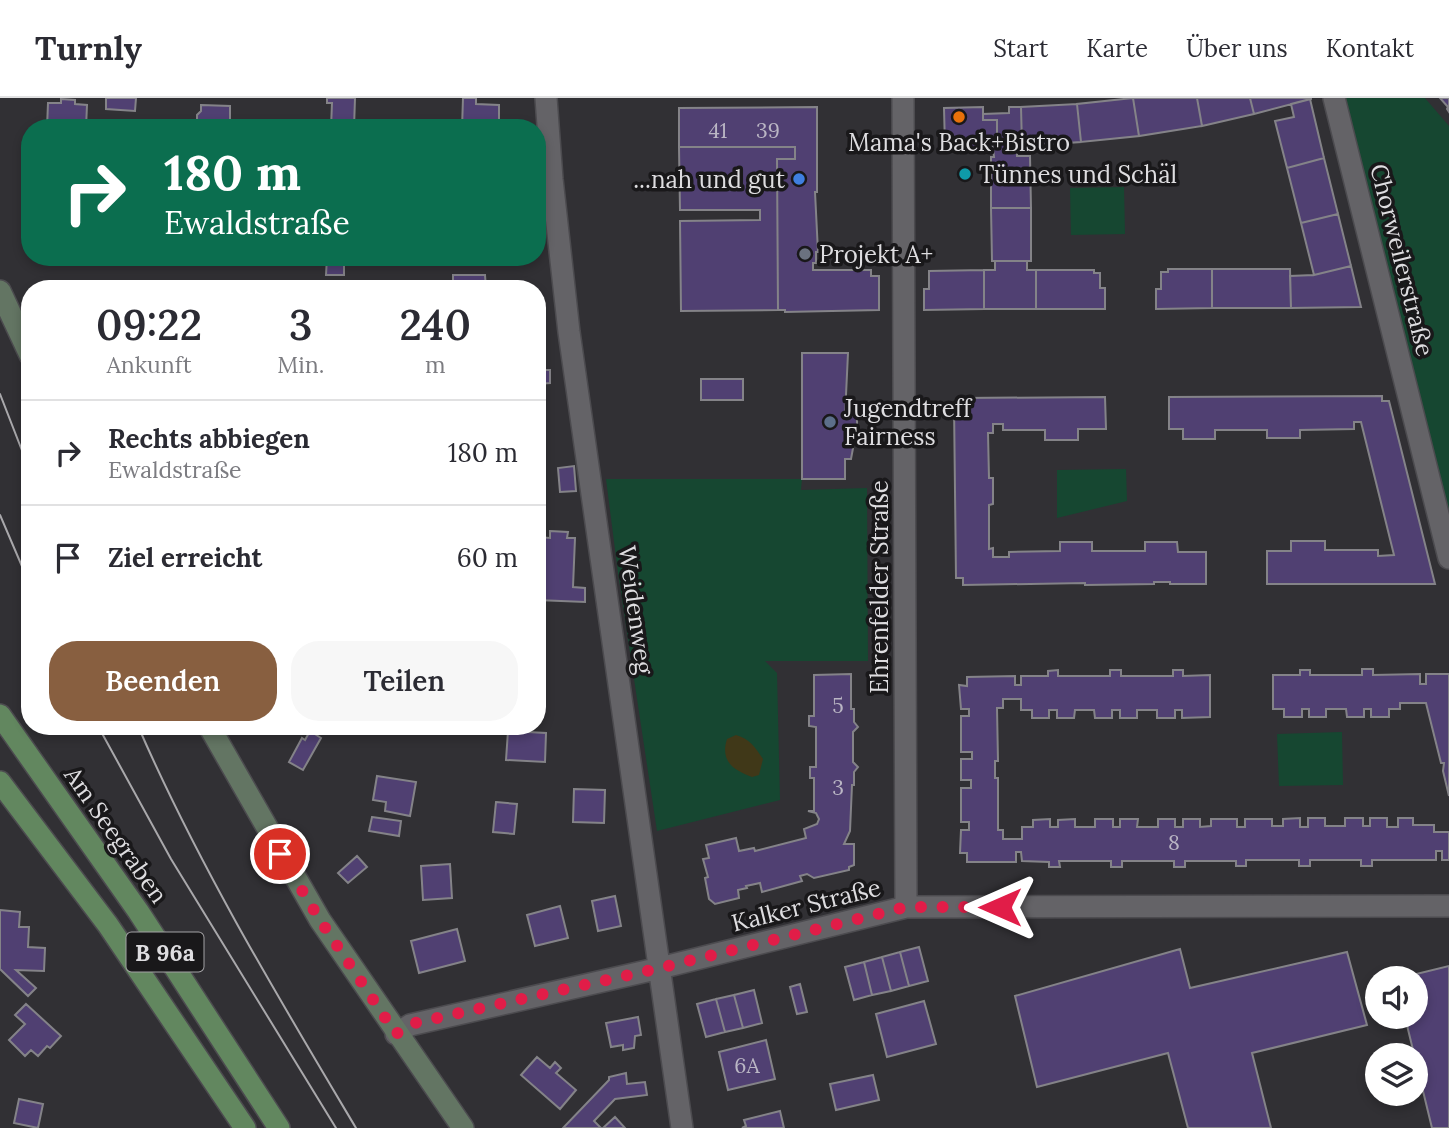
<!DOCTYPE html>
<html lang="de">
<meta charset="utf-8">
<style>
body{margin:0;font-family:Lora,serif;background:#f7f7f7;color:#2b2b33;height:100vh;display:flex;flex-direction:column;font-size:26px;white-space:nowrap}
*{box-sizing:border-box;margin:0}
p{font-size:23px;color:#7c7c81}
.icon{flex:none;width:38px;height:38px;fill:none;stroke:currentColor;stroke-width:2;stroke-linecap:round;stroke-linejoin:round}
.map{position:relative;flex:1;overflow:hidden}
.sheet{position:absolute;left:21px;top:182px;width:525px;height:455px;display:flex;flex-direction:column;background:#fff;border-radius:28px;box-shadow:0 4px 10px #0003}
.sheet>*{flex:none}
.banner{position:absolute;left:21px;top:21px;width:525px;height:147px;border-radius:28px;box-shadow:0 4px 10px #0003;background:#0b6e4f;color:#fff;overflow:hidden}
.buttons{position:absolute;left:1365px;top:868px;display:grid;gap:14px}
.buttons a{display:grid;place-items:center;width:63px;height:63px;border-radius:50%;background:#fff;box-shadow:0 4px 10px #0003;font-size:35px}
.pin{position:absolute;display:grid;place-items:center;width:60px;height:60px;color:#fff;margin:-30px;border:4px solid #fff;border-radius:50%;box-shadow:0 2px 7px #0007}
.me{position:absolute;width:77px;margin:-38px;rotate:270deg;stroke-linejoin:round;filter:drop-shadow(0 0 5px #0008)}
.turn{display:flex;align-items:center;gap:24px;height:147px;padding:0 28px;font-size:32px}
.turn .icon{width:91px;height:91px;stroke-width:2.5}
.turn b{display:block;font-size:49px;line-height:60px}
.eta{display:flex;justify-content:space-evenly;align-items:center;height:119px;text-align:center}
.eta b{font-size:42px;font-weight:600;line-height:49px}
.cta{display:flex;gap:14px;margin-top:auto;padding:14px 28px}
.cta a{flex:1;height:80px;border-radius:28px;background:#885f40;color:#fff;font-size:28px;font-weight:600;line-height:80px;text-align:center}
.cta a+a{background:#f7f7f7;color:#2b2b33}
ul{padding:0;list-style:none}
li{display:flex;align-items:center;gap:21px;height:105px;padding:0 28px;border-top:2px solid #e1e1e2}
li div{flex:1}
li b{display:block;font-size:26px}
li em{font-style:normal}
header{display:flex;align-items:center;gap:42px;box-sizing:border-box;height:98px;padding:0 35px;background:#fff;border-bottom:2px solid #e1e1e2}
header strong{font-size:33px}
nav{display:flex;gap:38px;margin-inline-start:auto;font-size:24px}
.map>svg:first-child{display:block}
</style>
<header>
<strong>Turnly</strong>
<nav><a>Start</a><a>Karte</a><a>Über uns</a><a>Kontakt</a></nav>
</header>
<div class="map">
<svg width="1449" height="1030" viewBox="0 0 1449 1030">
<rect width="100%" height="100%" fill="#313034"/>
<path fill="#164731" d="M1343 0H1425L1449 28V431Z
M1124 89 1125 136 1071 137 1070 90Z
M1126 371 1127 403 1057 420V372Z
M606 381H802L801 392 867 390 868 563H765L777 575 780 702 657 733 618 475Z
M1342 634 1343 687 1279 688 1277 636Z"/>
<path fill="#403818" d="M736 637C750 641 755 649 763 661L759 677 752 679C733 672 720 663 727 641Z"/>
<path fill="#504072" stroke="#848388" stroke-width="2" d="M106 0H136L135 13 106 11Z
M327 0H355L354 30H331L332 5H327Z
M463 0H476V6L499 7V30H462Z
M1133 0 1139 38 1081 44 1077 6Z
M1133 0H1197L1202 28 1139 38Z
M1197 0H1250L1254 16 1202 28Z
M1250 0H1311V1L1254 16Z
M1440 0H1449V14L1447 11 1448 9Z
M61 1 75 2V6L87 7 86 30H47L48 5H61Z
M1310 1 1324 60 1287 70 1275 23 1294 19 1291 6Z
M1077 6 1081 44 1022 48 1021 9Z
M201 7 230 8V30H201L197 24V17L201 13Z
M817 9V94H815L818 154H816V165H813V172H871V178H879V212L785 214V212H778L777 61H795V49H679V10Z
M983 9V22H997V41H983L984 49H945L944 10Z
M1009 9H1021L1022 48H1017V58H1030L1031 110H991V59H994L992 41H997V22H983V16L1009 15Z
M679 49H795V61H777L778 212 681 213 680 123 760 122V112H680Z
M1324 60 1338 116 1301 125 1287 70Z
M991 110H1031V163H992Z
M1338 116 1351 168 1314 177 1301 125Z
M97 159H134V165L97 164Z
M168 159H206V163L167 161Z
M327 159H344V177H326Z
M483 159H500L499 166 483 165Z
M995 163H1027V172H1036V211H984V172H995Z
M1351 168 1361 209 1291 210 1290 178 1314 177Z
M1168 171H1212V210L1156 211V191H1161V174H1168Z
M1212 171H1290L1291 210H1212Z
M984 172V211L924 212V191H929V173Z
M1036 172H1094V175H1100V190H1105V211H1036Z
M453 177H485L486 191H453Z
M802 255H848L845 318H857V329L851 361H845V381H802Z
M537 272H550V285L537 286Z
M701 281H743V302H701Z
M1382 298V303H1389L1435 486H1267V453H1291V443H1325V452H1378V458L1394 457 1361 324H1354V331L1300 332V340H1267V332H1215V341H1183V331H1169V299Z
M1105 299 1106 331H1078V342H1045V332H1003V326H993V335H988L989 380H993V406L989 407V451L993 450V459H1009V454L1060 453V444H1092V453H1145V444H1177L1178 454H1206V486H1170V484H1154V486L1085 487V485L963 487V480H956L954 306H963V300Z
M537 353H541L540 372H537Z
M574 368 576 393 560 394 558 370Z
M550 433 568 434 567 440H575L573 489 585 490V504L537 502 538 439 550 440Z
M1362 571H1373V577L1420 576V586H1426V576H1449V698L1443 673 1444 665H1441L1426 605H1400V611H1389V619H1371V611H1364V619H1347L1346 611H1326V619H1309V611H1302V619H1284V611H1273V577H1300V572H1310V577H1362Z
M1058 572V578H1110V572H1121V578H1173V572H1183V578L1210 577V619L1182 620V612H1175V620H1157V612H1137V620H1120V612H1112V620H1095L1094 612H1075L1074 620H1057V612H1049V620H1032V612H1021V601H1003V610H997L998 663H995V680H998V732H1003V741H1022V729H1033V722L1050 721V729H1058V722L1075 721V729H1095V721H1113V729H1120V721H1138L1137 729H1158V721H1175V729H1183V721H1200V729L1211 728V721H1237V729H1245V721H1272V728H1283V721L1300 720V729H1308V720H1325V728H1345V720H1363V728H1370V720H1387V729H1398V720H1413V727H1434V734H1449V762H1442V753H1436V762H1372V768H1361V762H1310V768H1299V762H1246V768H1236V763H1185V769H1174V763H1122V769H1111V763H1059L1060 769H1049V764L1022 763 1021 754H1016V764H967V755H960L961 732H969V724H961V690H971V682H961V661H972V654H961V618H969V611H961L959 587 967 588V579L1015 578V587H1021V578H1048V573Z
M851 576V611H854V624L858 629 853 634V664L858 669 854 674V687H852L850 733 844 746H854V767L849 769V772L814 780 807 776 800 778 802 783 762 794 760 785 746 788 747 790 738 792 739 800 715 806 709 801 705 780 708 779 703 761 709 760 706 747 736 740 739 753 754 750 755 753 806 740 804 731 817 726 819 721 816 715 808 713H814V680H810V669H816V629L809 628V618H814V577Z
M310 633 321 640 303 672 289 664 302 640 305 642Z
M508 633 546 635 545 664 506 662Z
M377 678 416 684 410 718 385 713 386 704 373 702Z
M574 691 605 692 604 725 573 724Z
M496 704 517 706 514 736 493 734Z
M372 719 401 723 399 738 369 733Z
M357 758 367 769 348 785 338 775Z
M450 766 452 800 423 802 421 768Z
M615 798 621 828 598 833 592 803Z
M560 808 568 840 535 848 527 817Z
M0 812 20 814 19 829H29L28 849 45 850 44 873 16 872 36 890 28 898 0 871Z
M457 831 465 863 419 875 411 843Z
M919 849 928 883 909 888 900 854Z
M1180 851 1190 890 1347 854 1367 927 1252 955 1271 1030H1188L1168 955 1037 989 1015 898Z
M900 854 909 888 891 893 882 859Z
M882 859 891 893 872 897 864 864Z
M864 864 872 897 854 902 845 869Z
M1449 868V1030H1432L1405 919H1416V880H1400Z
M800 886 807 914 797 916 790 889Z
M754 892 762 925 743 930 734 897Z
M734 897 743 930 725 934 716 901Z
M716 901 725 934 706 939 697 906Z
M924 903 936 946 887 959 876 916Z
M26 906 61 938 50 950 47 948 38 958 31 952 25 958 9 942 25 926 15 917Z
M638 919 641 937 635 938 634 950 623 952V947L611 949 606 925Z
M766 942 775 981 728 992 719 954Z
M537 959 550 970 555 964 561 970 556 975 576 992 560 1011 521 977Z
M626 975 627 986 645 984 647 997 615 1001 594 1023 601 1030H563L609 982V979Z
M873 977 879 1002 836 1012 830 986Z
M19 1001 43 1006 38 1030 14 1025Z
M780 1013 784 1030H742L746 1028 744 1022Z
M615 1019 625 1030H603Z"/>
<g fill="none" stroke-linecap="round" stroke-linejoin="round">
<g stroke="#4c4b4f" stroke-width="24">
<path id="street" d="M546 0 552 81 569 234 682 1030
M903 0 906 809
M1334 0 1449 460
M396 936 410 927 660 870 906 809 1449 808"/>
</g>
<g stroke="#4c4b4f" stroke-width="24">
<path id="secondary" d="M0 193 30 257
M209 628 320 822 463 1030"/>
</g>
<g stroke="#4c4b4f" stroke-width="24">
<path id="primary" d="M0 617 138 813 279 1030
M0 684 108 827 245 1030"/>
</g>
<use href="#street" stroke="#646367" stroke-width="21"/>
<use href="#secondary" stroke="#637563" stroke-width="21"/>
<use href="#primary" stroke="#62875f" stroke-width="21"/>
<path stroke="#a9a8ab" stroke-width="2" d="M0 296 30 373
M0 417 30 487
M98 628 171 761 336 1030
M138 628C199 768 278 899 356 1030"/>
</g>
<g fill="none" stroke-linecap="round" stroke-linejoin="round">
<path stroke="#e11d48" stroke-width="12" stroke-dasharray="0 21.6" d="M280 756 320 822 396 936 410 926 660 870 906 809H1000"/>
</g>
<circle fill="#e8710a" stroke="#19181a" stroke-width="2.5" cx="959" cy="19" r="7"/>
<circle fill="#0f9aa8" stroke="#19181a" stroke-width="2.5" cx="965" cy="76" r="7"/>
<circle fill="#3f7fe0" stroke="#19181a" stroke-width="2.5" cx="799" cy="81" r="7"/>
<circle fill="#6b7280" stroke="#19181a" stroke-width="2.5" cx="805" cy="156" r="7"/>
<circle fill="#5c6f8a" stroke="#19181a" stroke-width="2.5" cx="830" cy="324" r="7"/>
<g text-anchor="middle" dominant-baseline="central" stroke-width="7" stroke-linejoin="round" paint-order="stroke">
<g font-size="21" fill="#bab6c4">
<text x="718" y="32">41</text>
<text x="768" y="32">39</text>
<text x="838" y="607">5</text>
<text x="838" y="689">3</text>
<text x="1174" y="744">8</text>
<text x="747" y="967">6A</text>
</g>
<rect fill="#19181a" stroke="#a3a2a5" stroke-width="2" x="126.5" y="834.5" width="77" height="39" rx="5"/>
<g font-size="23" font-weight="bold" fill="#dedde0">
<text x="165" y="854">B 96a</text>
</g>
<g font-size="24" fill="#dedde0" stroke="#19181a" text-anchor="start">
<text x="959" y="44" text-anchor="middle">Mama's Back+Bistro</text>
<text x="979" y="76">Tünnes und Schäl</text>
<text x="785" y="81" text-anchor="end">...nah und gut</text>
<text x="819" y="156">Projekt A+</text>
<text x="844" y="310">Jugendtreff<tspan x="844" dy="28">Fairness</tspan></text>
</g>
<g font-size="24" fill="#dedde0" stroke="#19181a">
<text transform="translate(1402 162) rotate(76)">Chorweilerstraße</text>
<text transform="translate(879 489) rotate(-90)">Ehrenfelder Straße</text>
<text transform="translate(636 512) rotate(82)">Weidenweg</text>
<text transform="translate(116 737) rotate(55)">Am Seegraben</text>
<text transform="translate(806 807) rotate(-14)">Kalker Straße</text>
</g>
</g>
</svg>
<div class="buttons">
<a><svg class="icon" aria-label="sound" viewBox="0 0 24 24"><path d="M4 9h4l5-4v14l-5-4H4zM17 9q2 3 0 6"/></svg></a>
<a><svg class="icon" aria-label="layers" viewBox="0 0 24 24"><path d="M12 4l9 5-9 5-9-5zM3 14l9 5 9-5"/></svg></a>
</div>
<div class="pin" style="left:280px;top:756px;background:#d93025"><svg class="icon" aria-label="arrive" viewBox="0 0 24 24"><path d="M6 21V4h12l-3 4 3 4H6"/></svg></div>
<svg class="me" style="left:1000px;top:809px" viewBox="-20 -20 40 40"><path d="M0-17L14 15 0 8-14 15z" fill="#e11d48" stroke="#fff" stroke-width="4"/></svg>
<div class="banner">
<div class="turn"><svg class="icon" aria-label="right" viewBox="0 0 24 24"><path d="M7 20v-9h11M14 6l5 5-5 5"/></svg><div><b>180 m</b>Ewaldstraße</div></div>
</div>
<section class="sheet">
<div class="eta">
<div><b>09:22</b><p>Ankunft</p></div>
<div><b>3</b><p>Min.</p></div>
<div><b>240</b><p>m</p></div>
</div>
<ul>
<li><svg class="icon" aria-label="right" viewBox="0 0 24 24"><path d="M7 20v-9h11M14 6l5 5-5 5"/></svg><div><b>Rechts abbiegen</b><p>Ewaldstraße</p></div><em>180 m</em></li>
<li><svg class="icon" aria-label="arrive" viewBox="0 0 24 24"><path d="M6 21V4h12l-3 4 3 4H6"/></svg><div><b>Ziel erreicht</b></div><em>60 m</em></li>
</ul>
<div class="cta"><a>Beenden</a><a>Teilen</a></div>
</section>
</div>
